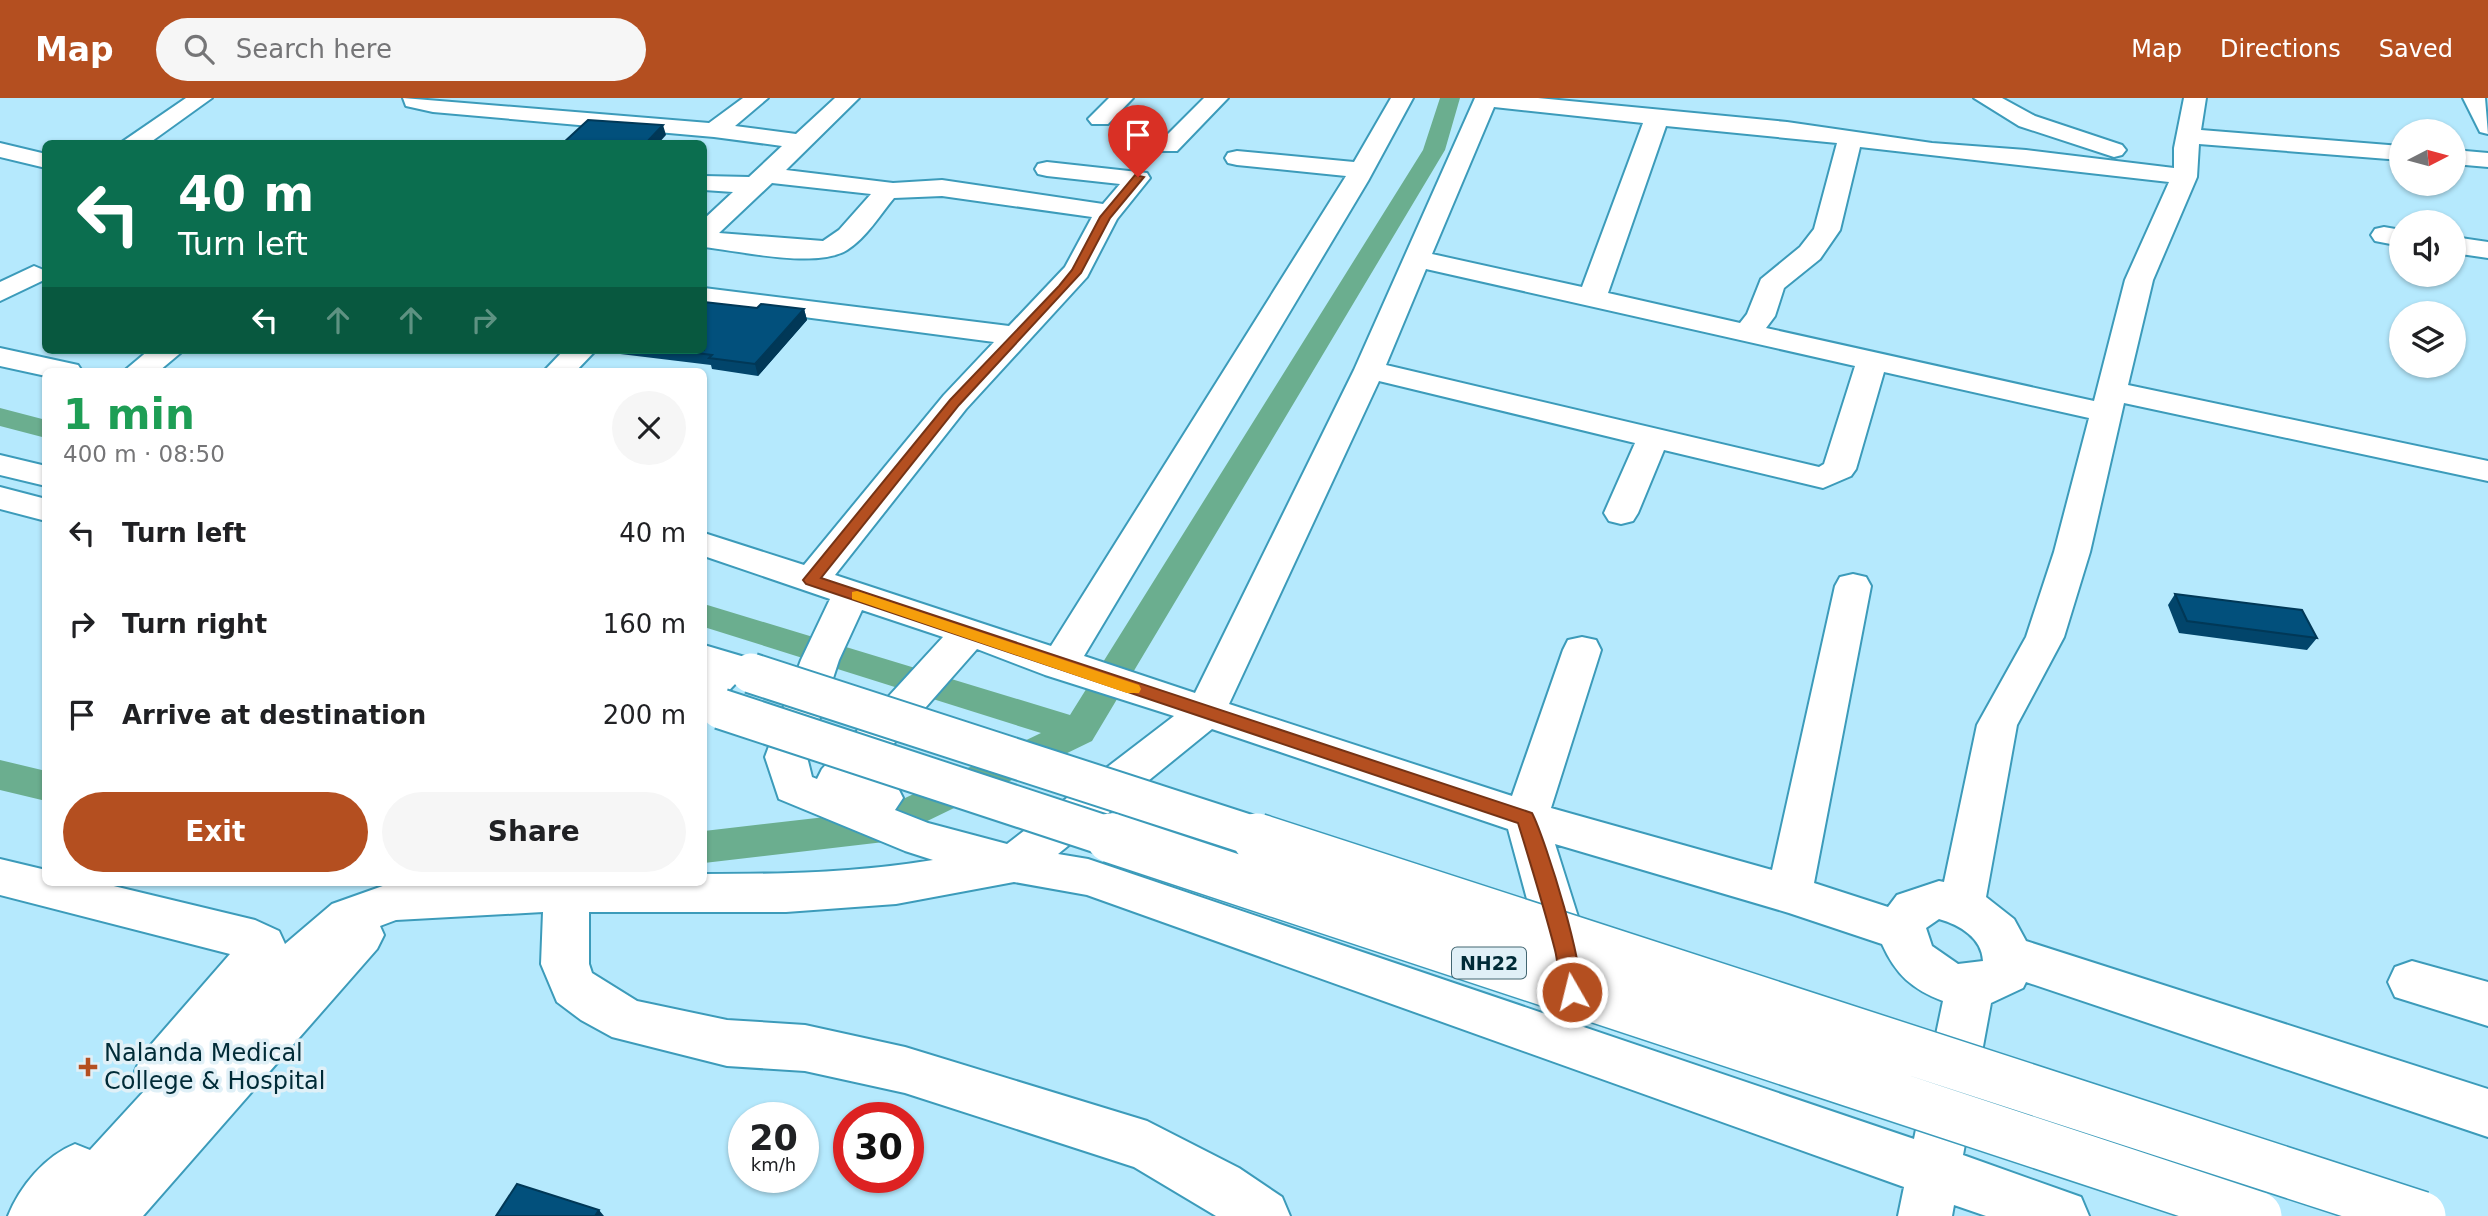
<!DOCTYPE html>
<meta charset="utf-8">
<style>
body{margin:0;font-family:"DejaVu Sans",sans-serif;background:#f6f6f6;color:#202124;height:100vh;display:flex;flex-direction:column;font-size:26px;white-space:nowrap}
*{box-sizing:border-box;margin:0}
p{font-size:23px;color:#757577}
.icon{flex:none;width:38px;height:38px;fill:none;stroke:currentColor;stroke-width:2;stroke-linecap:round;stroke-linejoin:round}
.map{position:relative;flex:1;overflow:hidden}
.sheet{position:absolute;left:42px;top:270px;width:665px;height:518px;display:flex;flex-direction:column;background:#fff;border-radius:10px;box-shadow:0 2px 5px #0004}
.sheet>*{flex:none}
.guide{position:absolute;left:42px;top:42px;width:665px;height:214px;border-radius:10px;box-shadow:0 2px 5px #0004;background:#0b6e4f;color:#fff;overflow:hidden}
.needle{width:46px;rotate:84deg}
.controls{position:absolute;left:2389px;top:21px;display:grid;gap:14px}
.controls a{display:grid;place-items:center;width:77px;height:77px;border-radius:50%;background:#fff;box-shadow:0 2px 5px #0004;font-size:35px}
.speed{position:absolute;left:728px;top:1004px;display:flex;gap:14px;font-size:35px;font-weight:700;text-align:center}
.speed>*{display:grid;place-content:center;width:91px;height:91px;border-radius:50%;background:#fff;box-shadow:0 2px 5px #0004;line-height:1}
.speed small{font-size:18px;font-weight:400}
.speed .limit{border:10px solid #d22;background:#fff;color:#111}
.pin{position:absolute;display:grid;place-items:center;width:60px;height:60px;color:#fff;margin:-72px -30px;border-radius:50% 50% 50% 0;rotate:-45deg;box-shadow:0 0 7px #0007}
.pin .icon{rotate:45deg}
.me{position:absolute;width:77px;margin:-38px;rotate:352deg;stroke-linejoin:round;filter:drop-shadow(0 0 5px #0008)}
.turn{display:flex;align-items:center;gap:24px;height:147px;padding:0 21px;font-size:32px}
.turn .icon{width:91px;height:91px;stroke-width:2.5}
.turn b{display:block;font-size:49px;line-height:60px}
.lanes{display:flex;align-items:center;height:66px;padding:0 21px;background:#0003;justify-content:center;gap:35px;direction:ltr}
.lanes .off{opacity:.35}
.round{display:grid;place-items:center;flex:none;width:74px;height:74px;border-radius:37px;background:#f6f6f6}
.head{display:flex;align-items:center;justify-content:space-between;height:119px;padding:0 21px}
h1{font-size:42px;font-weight:800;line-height:52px;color:#1e9e55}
.action{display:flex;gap:14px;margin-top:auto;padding:14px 21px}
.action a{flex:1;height:80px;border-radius:42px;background:#b44f20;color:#fff;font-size:28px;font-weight:800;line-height:80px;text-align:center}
.action a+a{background:#f6f6f6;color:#202124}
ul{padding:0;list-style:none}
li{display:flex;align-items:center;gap:21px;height:91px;padding:0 21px}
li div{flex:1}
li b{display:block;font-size:26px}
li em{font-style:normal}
header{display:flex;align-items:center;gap:42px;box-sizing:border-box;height:98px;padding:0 35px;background:#b44f20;color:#fff}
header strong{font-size:33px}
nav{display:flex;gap:38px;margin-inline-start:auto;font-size:24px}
.search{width:490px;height:63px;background:#f6f6f6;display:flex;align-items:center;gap:18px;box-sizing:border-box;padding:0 24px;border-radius:38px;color:#757577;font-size:26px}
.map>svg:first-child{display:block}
</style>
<header>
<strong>Map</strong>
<div class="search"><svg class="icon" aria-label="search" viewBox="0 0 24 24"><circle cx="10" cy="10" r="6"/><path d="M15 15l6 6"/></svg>Search here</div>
<nav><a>Map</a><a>Directions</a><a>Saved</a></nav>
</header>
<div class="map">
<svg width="2488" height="1118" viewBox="0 0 2488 1118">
<rect width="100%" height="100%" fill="#b5e9fd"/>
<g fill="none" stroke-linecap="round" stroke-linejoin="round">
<path fill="#6bae8f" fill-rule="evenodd" d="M1440 0H1460L1445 52 1092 643 884 744 704 765V733L878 713 1041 635 704 529V506L1070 617 1423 52Z
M0 310 46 322V340L0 328Z
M0 662 46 673V703L0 692Z"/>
<g stroke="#3c9bba" stroke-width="4">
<path id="minor" d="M186 0H212L148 46H119Z
M403 0 709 25 743 0H768L735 28 796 36 835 0H859L786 72 893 85 942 82 1103 106 1120 86 1047 78 1038 76 1035 71 1038 66 1047 64 1147 75 1150 80 1117 121 1087 179 966 311 835 477 1051 548 1346 78 1237 67 1228 65 1225 60 1228 55 1237 53 1354 64 1391 0H1413L1368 83 1084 558 1195 595 1354 272 1475 0H1538L1787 24 1932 45 2026 52 2174 70V50L2184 0H2206L2201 32 2401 48V62L2199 46 2197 79 2153 182 2128 287 2488 363V383L2124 305 2090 454 2064 539 2017 627 1986 799 2014 821 2026 843 2488 991V1039L2026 884 2023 890 1991 905 1963 1057 2081 1099 2089 1118H1986L1954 1107 1952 1118H1898L1904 1089 1087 797 1014 784 896 806 786 814H589V866L592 875 637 903 727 922 805 927 905 949 1147 1023 1239 1070 1282 1099 1290 1118H1216L1134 1069 905 995 805 973 727 968 612 939 581 922 557 904 541 866 543 814 396 822 380 828 384 837 377 851 143 1118H8C20 1088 45 1058 75 1046L90 1052 146 991 135 973 142 957 230 856 0 797V761L46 772V784H97L255 822 279 833 285 846 332 806 394 784H704V776C780 776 857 775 933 762L905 753 779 701 765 659 801 562 830 501 704 458V435L804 467 944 297 994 244 704 206V190L1009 228 1065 169 1092 119 942 98 894 100C880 117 866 140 847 152 817 171 739 153 704 149V121L733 94 704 92V78L749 79 782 48 714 39 433 14 406 8ZM1494 9 1643 25 1582 189 1432 156ZM1666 28 1837 45 1814 131 1800 149 1761 181 1747 216 1740 225 1608 195ZM1860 49 2169 84 2125 182 2094 303 1766 230 1775 218 1784 190 1820 161 1840 132ZM772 85 871 96 839 132 823 143 719 135ZM1426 171 1855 268 1824 366 1819 369 1386 267ZM1884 274 2089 320 2054 454 2026 539 1977 627 1944 784 1939 783 1897 797 1888 809 1814 785 1871 488 1866 479 1853 476 1840 479 1835 488 1772 772 1551 710 1601 552 1596 542 1582 539 1568 542 1563 552 1512 698 1229 606 1379 283 1635 345 1604 415 1609 423 1621 426 1633 423 1638 415 1664 352 1823 390 1851 378 1856 371ZM862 512 943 539 822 671 817 681 812 679 807 659 839 562ZM977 551 1045 577 1174 618 1007 746 928 725 895 712 903 700 897 688 867 676ZM1212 631 1508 731 1543 860 1550 874 1567 880 1584 874 1591 860 1555 746 1789 815 1882 846C1896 877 1912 891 1943 903L1914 1041 1088 761 1058 756ZM1939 821C1960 827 1982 840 1983 863L1958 866 1932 848 1926 830Z
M1109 0H1133L1108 26H1092L1088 21Z
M1204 0H1228L1177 53H1161L1157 48 1161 43Z
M1974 0H2002L2035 18 2122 47 2126 52 2122 57 2114 59 2019 28Z
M2463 0H2485L2488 36 2480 34Z
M0 45 46 56V70L0 59Z
M2454 52 2488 55V69L2454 66Z
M2384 129 2401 132V148L2375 143 2371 137 2375 131Z
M2454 139 2488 144V160L2454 155Z
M34 168 46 173 44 182 0 203V184Z
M0 250 78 267 82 273H46V278L0 268Z
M149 252H184L159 273H124Z
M564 252H596L576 273H544Z
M2412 863 2488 884V928L2395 899 2388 884 2395 869Z"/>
</g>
<g stroke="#3c9bba" stroke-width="4">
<path id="highway" d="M0 357 46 368V388L0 377Z
M0 389 46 401V423L0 411Z
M704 547 765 565 770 575 765 585 751 589 736 585 718 604 704 608Z"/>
</g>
<use href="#minor" fill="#fff" fill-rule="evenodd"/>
<use href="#highway" fill="#fff" fill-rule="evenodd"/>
<g stroke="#3c9bba" stroke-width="43" stroke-linecap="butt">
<path id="highway-bridge-far1" d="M751 575 1263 741
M721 611 1116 741"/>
</g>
<g stroke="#3c9bba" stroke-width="52" stroke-linecap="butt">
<path id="highway-bridge" d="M1111 740 2257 1118
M1257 740 2421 1118"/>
</g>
<use href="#highway-bridge-far1" stroke="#fff" stroke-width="39"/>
<use href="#highway-bridge" stroke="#fff" stroke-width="49"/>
</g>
<path fill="#02456b" d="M757 210 804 211 807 222 758 278 712 271 711 267 612 255 611 252H704Z
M2175 496 2317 540 2307 552 2179 535 2168 507Z"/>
<path fill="#013857" d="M663 27 666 37 658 46H645Z
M804 211 807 222 758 278 755 266Z
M599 1112 604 1118H595Z"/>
<path fill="#02507c" stroke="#013857" stroke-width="2" d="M588 22 663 27 645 46H562Z
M704 204 757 210 761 206 804 211 755 266 709 260 712 257 674 252H704Z
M2175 496 2302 512 2317 540 2187 523Z
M517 1086 599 1112 595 1118H496Z"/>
<path fill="#b44f20" stroke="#753315" stroke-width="2" d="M1135 77 1144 79 1110 120 1081 175 959 307 821 480 1532 715C1545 740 1589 879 1579 901L1572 903 1565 901C1558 886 1559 868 1555 852 1544 809 1531 767 1518 725L806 486 803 482 950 302 1059 188 1072 172 1100 119Z"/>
<path fill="#f59e0b" d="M857 493 1139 587 1141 591 1139 595H1127L852 501V494Z"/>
<path fill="#b44f20" stroke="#e0f0f7" stroke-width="2.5" d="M84.5 958.5h7v7h7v7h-7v7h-7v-7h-7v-7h7z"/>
<g text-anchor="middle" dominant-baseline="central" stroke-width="7" stroke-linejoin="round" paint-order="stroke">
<rect fill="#e0f0f7" stroke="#436671" stroke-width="2" x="1452" y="849.5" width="74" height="31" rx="5"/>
<g font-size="19" font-weight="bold" fill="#002b37">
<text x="1489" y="865">NH22</text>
</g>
<g font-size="24" fill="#002b37" stroke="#e0f0f7" text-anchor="start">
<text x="104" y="955">Nalanda Medical<tspan x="104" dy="28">College &amp; Hospital</tspan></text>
</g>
</g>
</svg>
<div class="controls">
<a><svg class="needle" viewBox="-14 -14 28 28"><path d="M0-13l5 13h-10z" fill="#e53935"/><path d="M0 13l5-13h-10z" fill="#757577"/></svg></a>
<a><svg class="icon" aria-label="sound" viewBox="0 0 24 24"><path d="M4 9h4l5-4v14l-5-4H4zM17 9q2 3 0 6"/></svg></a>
<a><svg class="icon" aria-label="layers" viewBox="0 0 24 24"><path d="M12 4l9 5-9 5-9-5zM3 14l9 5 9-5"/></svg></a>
</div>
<div class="speed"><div>20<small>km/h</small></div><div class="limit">30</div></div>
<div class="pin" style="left:1138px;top:79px;background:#d93025"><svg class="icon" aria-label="arrive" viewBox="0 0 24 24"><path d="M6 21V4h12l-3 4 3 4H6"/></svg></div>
<svg class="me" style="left:1572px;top:894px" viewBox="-20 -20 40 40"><circle r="17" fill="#b44f20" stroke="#fff" stroke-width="3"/><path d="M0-11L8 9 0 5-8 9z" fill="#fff"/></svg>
<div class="guide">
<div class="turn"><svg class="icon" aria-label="left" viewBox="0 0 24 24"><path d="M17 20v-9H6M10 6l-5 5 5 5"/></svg><div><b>40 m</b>Turn left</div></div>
<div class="lanes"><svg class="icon" aria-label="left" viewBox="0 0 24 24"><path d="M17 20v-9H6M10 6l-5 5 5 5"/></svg><svg class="icon off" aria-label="ahead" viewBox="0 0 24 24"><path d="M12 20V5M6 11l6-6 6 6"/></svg><svg class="icon off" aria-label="ahead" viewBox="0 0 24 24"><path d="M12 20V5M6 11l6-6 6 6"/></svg><svg class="icon off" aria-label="right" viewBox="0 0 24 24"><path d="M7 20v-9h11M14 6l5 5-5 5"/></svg></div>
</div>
<section class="sheet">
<div class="head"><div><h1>1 min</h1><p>400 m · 08:50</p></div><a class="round"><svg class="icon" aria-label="close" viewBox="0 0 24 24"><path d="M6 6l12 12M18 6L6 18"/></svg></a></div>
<ul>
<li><svg class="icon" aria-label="left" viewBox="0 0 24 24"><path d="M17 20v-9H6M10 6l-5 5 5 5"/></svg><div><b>Turn left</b></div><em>40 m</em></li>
<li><svg class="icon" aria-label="right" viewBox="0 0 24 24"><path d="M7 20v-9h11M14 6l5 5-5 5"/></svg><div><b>Turn right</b></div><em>160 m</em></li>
<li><svg class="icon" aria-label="arrive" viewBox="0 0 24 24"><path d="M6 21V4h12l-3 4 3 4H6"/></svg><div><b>Arrive at destination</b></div><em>200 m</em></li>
</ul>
<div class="action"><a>Exit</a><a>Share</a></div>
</section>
</div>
